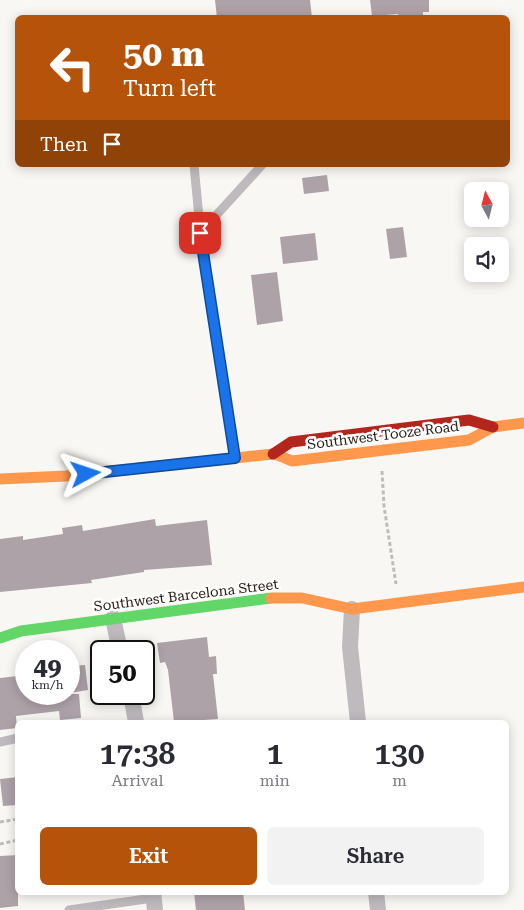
<!DOCTYPE html>
<style>
body{margin:0;font-family:"Roboto Serif",serif;background:#f2f2f3;color:#2b2b33;height:100vh;display:flex;flex-direction:column;font-size:19px;white-space:nowrap}
*{box-sizing:border-box;margin:0}
p{font-size:16px;color:#7c7c81}
.icon{flex:none;width:28px;height:28px;fill:none;stroke:currentColor;stroke-width:2;stroke-linecap:round;stroke-linejoin:round}
.map{position:relative;flex:1;overflow:hidden}
.sheet{position:absolute;left:15px;top:720px;width:494px;height:175px;display:flex;flex-direction:column;background:#fff;border-radius:8px;box-shadow:0 2px 12px #0003}
.sheet>*{flex:none}
.top-card{position:absolute;left:15px;top:15px;width:495px;height:152px;border-radius:8px;box-shadow:0 2px 12px #0003;background:#b45309;color:#fff;overflow:hidden}
.needle{width:32px;rotate:353deg}
.tools{position:absolute;left:464px;top:182px;display:grid;gap:10px}
.tools a{display:grid;place-items:center;width:45px;height:45px;border-radius:8px;background:#fff;box-shadow:0 2px 12px #0003;font-size:25px}
.speed{position:absolute;left:15px;top:640px;display:flex;gap:10px;font-size:25px;font-weight:700;text-align:center}
.speed>*{display:grid;place-content:center;width:65px;height:65px;border-radius:50%;background:#fff;box-shadow:0 2px 12px #0003;line-height:1}
.speed small{font-size:12px;font-weight:400}
.speed .limit{border:2px solid #111;border-radius:8px;background:#fff;color:#111}
.pin{position:absolute;display:grid;place-items:center;width:42px;height:42px;color:#fff;margin:-21px;border-radius:10px;box-shadow:0 2px 8px #0006}
.me{position:absolute;width:55px;margin:-28px;rotate:85deg;stroke-linejoin:round;filter:drop-shadow(0 0 4px #0008)}
.turn{display:flex;align-items:center;gap:18px;height:105px;padding:0 25px;font-size:22px}
.turn .icon{width:65px;height:65px;stroke-width:2.5}
.turn b{display:block;font-size:35px;line-height:42px}
.then{display:flex;align-items:center;height:48px;padding:0 25px;background:#0003;gap:10px;font-size:19px}
.eta{display:flex;justify-content:space-evenly;align-items:center;height:85px;text-align:center}
.eta b{font-size:30px;font-weight:600;line-height:35px}
.primary-button{display:flex;gap:10px;margin-top:auto;padding:10px 25px}
.primary-button a{flex:1;height:58px;border-radius:8px;background:#b45309;color:#fff;font-size:20px;font-weight:600;line-height:58px;text-align:center}
.primary-button a+a{background:#f2f2f3;color:#2b2b33}
.map>svg:first-child{display:block}
</style>
<div class="map">
<svg width="524" height="910" viewBox="0 0 524 910">
<rect width="100%" height="100%" fill="#f9f7f4"/>
<path fill="#aea2a9" d="M215 0H310L312 18H217Z
M370 0H429V12H423V18H399L398 14 372 16Z
M327 175 329 191 304 194 302 178Z
M403 227 407 257 390 259 386 229Z
M315 233 318 260 283 264 280 237Z
M277 272 283 321 257 325 251 275Z
M155 519 156 526 207 520 212 565 144 570V572L91 580 92 583 0 592V539L23 536V540L63 534 62 528 82 525 83 531Z
M207 637 209 657 216 656 217 674H213L218 719 174 722 168 670 165 662 160 663 157 643Z
M85 665 88 690 69 693V666Z
M26 675V694H79L81 718 60 720 59 711 16 716 17 728 0 730V678Z
M18 777V805L3 806 0 779Z
M18 855V906L0 908V856Z
M194 892H243L245 910H196Z"/>
<g fill="none" stroke-linecap="round" stroke-linejoin="round">
<path stroke="#bfbcbd" stroke-width="3" stroke-dasharray="4 2.5" stroke-linecap="butt" d="M382 471 384 506 396 584
M0 822 18 819
M0 844 18 840"/>
<path stroke="#bebabd" stroke-width="9" d="M194 165 202 249 235 458
M200 233 262 165
M0 742 18 738
M69 910 153 898"/>
<path stroke="#bebabd" stroke-width="16" d="M352 609 350 647 358 722
M113 618 120 651
M131 694 136 722
M153 892 155 910
M376 892 378 910"/>
<path stroke="#63d668" stroke-width="11" d="M0 638 21 631 271 598"/>
<path stroke="#ff974d" stroke-width="11" d="M275 454 292 461 469 440 493 427 524 423
M0 479 66 476 273 454
M271 598H302L352 609 524 587"/>
<path stroke="#b3261e" stroke-width="11" d="M273 454 291 442 469 420 493 427"/>
</g>
<g fill="none" stroke-linecap="round" stroke-linejoin="round">
<g stroke="#114b97" stroke-width="12">
<path id="route" d="M86 474 235 458 200 233"/>
</g>
<use href="#route" stroke="#1a73e8" stroke-width="9"/>
</g>
<g text-anchor="middle" dominant-baseline="central" stroke-width="5" stroke-linejoin="round" paint-order="stroke">
<g font-size="14" fill="#261d13" stroke="#fff">
<text transform="translate(383 435) rotate(-7)">Southwest Tooze Road</text>
<text transform="translate(186 595) rotate(-7)">Southwest Barcelona Street</text>
</g>
</g>
</svg>
<div class="tools">
<a><svg class="needle" viewBox="-14 -14 28 28"><path d="M0-13l5 13h-10z" fill="#e53935"/><path d="M0 13l5-13h-10z" fill="#7c7c81"/></svg></a>
<a><svg class="icon" aria-label="sound" viewBox="0 0 24 24"><path d="M4 9h4l5-4v14l-5-4H4zM17 9q2 3 0 6"/></svg></a>
</div>
<div class="speed"><div>49<small>km/h</small></div><div class="limit">50</div></div>
<div class="pin" style="left:200px;top:233px;background:#d93025"><svg class="icon" aria-label="arrive" viewBox="0 0 24 24"><path d="M6 21V4h12l-3 4 3 4H6"/></svg></div>
<svg class="me" style="left:86px;top:474px" viewBox="-20 -20 40 40"><path d="M0-17L14 15 0 8-14 15z" fill="#1a73e8" stroke="#fff" stroke-width="4"/></svg>
<div class="top-card">
<div class="turn"><svg class="icon" aria-label="left" viewBox="0 0 24 24"><path d="M17 20v-9H6M10 6l-5 5 5 5"/></svg><div><b>50 m</b>Turn left</div></div>
<div class="then">Then<svg class="icon" aria-label="arrive" viewBox="0 0 24 24"><path d="M6 21V4h12l-3 4 3 4H6"/></svg></div>
</div>
<section class="sheet">
<div class="eta">
<div><b>17:38</b><p>Arrival</p></div>
<div><b>1</b><p>min</p></div>
<div><b>130</b><p>m</p></div>
</div>
<div class="primary-button"><a>Exit</a><a>Share</a></div>
</section>
</div>
